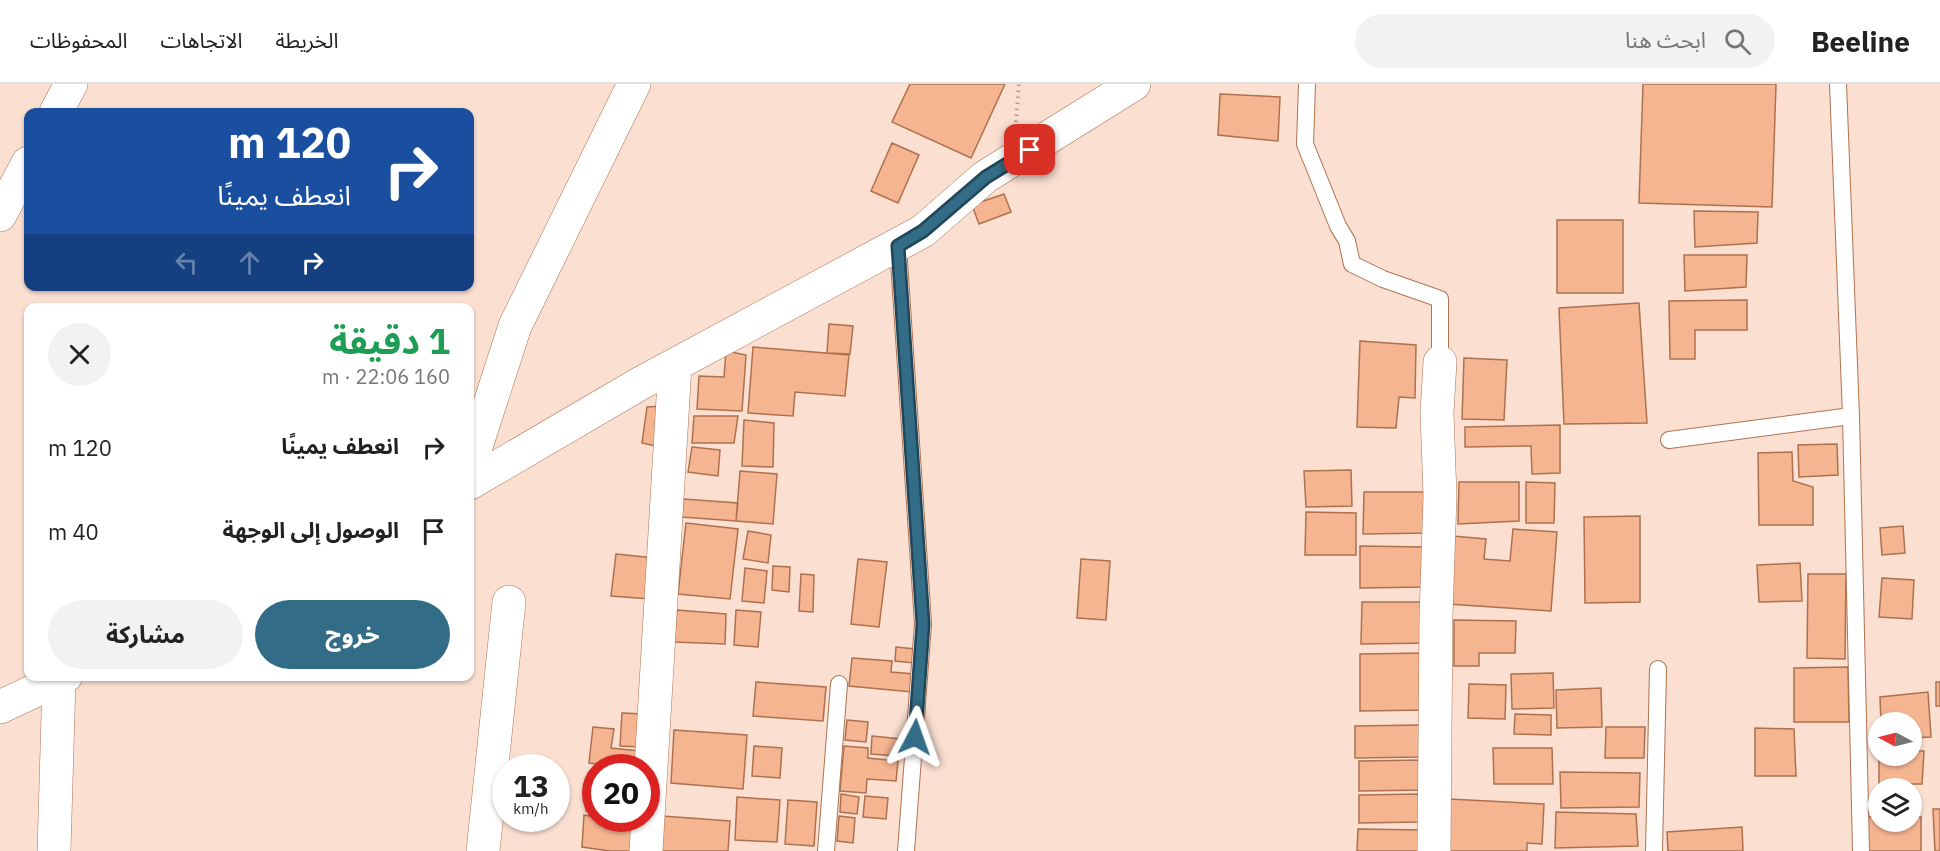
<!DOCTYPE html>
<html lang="ar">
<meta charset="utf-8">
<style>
body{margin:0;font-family:"IBM Plex Sans","Noto Sans Arabic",sans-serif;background:#f2f2f2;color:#222;direction:rtl;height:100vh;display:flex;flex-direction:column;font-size:22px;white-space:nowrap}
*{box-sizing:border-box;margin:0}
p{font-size:20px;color:#767676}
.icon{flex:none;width:33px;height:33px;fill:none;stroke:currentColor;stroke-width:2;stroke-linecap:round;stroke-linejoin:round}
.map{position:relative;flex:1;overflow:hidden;direction:ltr}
.side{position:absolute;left:24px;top:219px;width:450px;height:378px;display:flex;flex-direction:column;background:#fff;border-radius:12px;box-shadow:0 2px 4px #0004;direction:rtl}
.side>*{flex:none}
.guide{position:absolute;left:24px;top:24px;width:450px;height:183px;border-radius:12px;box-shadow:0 2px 4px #0004;direction:rtl;background:#1a4fa0;color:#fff;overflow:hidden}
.needle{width:39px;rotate:277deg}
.fabs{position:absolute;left:1868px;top:628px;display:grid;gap:12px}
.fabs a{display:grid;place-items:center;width:54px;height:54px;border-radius:50%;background:#fff;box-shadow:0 2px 4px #0004;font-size:30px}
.speed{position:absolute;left:492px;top:670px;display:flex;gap:12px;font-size:30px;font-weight:700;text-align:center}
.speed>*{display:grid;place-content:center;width:78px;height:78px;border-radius:50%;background:#fff;box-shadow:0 2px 4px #0004;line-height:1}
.speed small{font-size:15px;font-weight:400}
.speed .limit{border:9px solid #d22;background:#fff;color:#111}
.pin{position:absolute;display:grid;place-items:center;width:51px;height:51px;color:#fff;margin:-26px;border-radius:12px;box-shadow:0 3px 9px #0006}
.me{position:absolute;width:66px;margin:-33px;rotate:4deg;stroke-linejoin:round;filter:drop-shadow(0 0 4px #0008)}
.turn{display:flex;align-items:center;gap:21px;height:126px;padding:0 24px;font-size:27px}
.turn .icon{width:78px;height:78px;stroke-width:2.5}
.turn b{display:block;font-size:42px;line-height:51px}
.lanes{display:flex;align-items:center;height:57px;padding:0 24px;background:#0003;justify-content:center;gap:30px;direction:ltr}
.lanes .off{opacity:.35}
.round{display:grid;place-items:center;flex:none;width:63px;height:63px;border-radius:32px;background:#f2f2f2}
.summary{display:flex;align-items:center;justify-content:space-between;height:102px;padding:0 24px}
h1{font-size:36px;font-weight:700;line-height:45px;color:#1e9e55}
.cta{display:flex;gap:12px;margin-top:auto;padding:12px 24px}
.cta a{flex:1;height:69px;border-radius:36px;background:#336c86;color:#fff;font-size:24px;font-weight:700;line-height:69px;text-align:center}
.cta a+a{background:#f2f2f2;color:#222}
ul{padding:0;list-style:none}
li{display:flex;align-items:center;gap:18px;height:84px;padding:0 24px}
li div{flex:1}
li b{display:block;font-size:22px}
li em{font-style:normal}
header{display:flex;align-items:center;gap:36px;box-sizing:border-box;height:84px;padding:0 30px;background:#fff;border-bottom:2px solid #e0e0e0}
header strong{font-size:28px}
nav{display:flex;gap:33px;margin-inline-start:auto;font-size:21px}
.search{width:420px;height:54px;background:#f2f2f2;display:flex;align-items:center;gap:15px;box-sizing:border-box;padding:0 21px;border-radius:33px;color:#767676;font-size:22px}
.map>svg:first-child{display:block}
</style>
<header>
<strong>Beeline</strong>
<div class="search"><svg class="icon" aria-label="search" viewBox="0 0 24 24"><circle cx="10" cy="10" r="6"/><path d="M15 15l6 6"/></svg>ابحث هنا</div>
<nav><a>الخريطة</a><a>الاتجاهات</a><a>المحفوظات</a></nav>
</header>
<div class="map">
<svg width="1940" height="767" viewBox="0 0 1940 767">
<rect width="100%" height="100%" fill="#fbdfd1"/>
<path fill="#f6b591" stroke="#ad714f" stroke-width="1.5" d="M910 0H1005L971 74 892 38Z
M1643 0H1776L1772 123 1639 119Z
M1220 10 1280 13 1278 57 1218 51Z
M892 59 919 71 898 119 871 107Z
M1004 110 1011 128 979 140 972 121Z
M1694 127 1758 128 1757 159 1695 163Z
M1557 136H1623V209H1557Z
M1684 171H1747L1746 203 1685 207Z
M1747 216V246H1695V275H1670L1669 217Z
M1639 219 1647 339 1564 340 1559 224Z
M829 240 853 242 850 270 827 269Z
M1360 257 1416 261 1415 314 1399 313 1396 344 1357 343Z
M753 263 849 271 845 312 795 308 793 332 748 329Z
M726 267 746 271 742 327 697 325 699 292 724 293Z
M1464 274 1507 276 1504 336 1462 335Z
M664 322 660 363 642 359 647 323Z
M694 332H738L734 359H692Z
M744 336 774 339 773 383 742 382Z
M1560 341V389L1532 390 1531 362 1465 363V343Z
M1837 360 1838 391 1799 393 1798 361Z
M692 363 720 366 718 392 688 388Z
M1792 368 1793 397 1813 403V441H1759L1758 369Z
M1351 386 1352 422 1306 423 1304 387Z
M740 387 777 390 773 440 736 437Z
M1459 398H1519V437L1458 440Z
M1526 398 1555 399 1554 439H1526Z
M1364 408H1427L1429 449 1363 450Z
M683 415 738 419 736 437 682 433Z
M1306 428 1356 429V471H1305Z
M1640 432V518L1585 519 1584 433Z
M686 439 738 445 730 515 678 510Z
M1903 442 1905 469 1882 471 1880 444Z
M1513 445 1557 448 1551 527 1448 520 1453 452 1486 455 1484 475 1510 477Z
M748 447 771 451 768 479 743 475Z
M1360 462 1424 463 1425 503 1360 504Z
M616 470 655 474 651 515 611 512Z
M858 475 887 478 879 543 851 540Z
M1081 475 1110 477 1106 536 1077 534Z
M1800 479 1802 517 1759 518 1757 481Z
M773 482 790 483 789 508 772 506Z
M745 484 767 487 764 519 742 517Z
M801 490 814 491 813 528 799 527Z
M1808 490H1846L1845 575 1807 574Z
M1882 494 1914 496 1912 535 1879 533Z
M1362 518H1425L1427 559 1361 560Z
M677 526 726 530 725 560 674 558Z
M736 526 761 528 758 563 734 561Z
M1454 536 1516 537 1515 569H1479V582H1454Z
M896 563 915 565 914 579 895 577Z
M1427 569V626L1360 627V570Z
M852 574 892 577 891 588 914 590 912 608 849 602Z
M1848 583 1849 638H1794V584Z
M1553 589 1554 624 1512 625 1511 590Z
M756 598 826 603 823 637 753 632Z
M1936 598H1940V622H1936Z
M1469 600 1506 601 1505 635 1468 634Z
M1601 604 1602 643 1557 644 1556 606Z
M1928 608 1931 653 1911 654V639H1881L1880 613Z
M622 629 644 630 641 663 620 662Z
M1515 630 1551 631V651L1514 650Z
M847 636 868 638 866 658 845 656Z
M1420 641 1421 673 1355 674V642Z
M593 643 614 645 611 664 639 667 637 684 589 679Z
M1606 643H1645L1644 674H1605Z
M1755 644 1794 645 1796 692H1755Z
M674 646 747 651 743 705 671 699Z
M872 652 911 656 910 673 871 670Z
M754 662 782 664 780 694 752 692Z
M844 662 868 664V674L898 677 896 697 867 695 866 709 840 707Z
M1493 664H1552L1553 700H1494Z
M1911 667H1924L1922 700H1879V672H1911Z
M1422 676V706L1359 707V677Z
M590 687 596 688V728L586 727Z
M1560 688 1640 689 1639 723 1561 724Z
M841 710 859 713 857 730 840 728Z
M1421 710V738L1359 739V711Z
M865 712 888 714 886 735 863 733Z
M737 713 780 716 777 758 735 756Z
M1449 715 1544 720 1542 760 1527 759V767H1446Z
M788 716 817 718 814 762 785 760Z
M1933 725H1940V767H1935Z
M1556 728 1636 730 1638 762 1555 764Z
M584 731 596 733V735L637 740 633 767H610L582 763Z
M662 732 730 737 728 767H659Z
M839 732 855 734 853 759 837 757Z
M1865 733H1878V738H1911V733H1921V767H1865Z
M1742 743 1743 767H1668L1667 748Z
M1358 745 1421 746V767H1357Z"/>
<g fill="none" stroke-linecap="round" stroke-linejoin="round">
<g stroke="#af7351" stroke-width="18">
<path id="lane" d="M1307 0 1305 60 1338 142 1347 157 1352 180 1383 195 1440 215V278
M1838 0 1851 332 1861 767
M898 162 923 540 906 767
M1669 356 1851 332
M826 767 839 600
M1654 767 1658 585"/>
</g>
<g stroke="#af7351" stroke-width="34">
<path id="street" d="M56 28 71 0
M0 131 28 79
M470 381 515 242 634 0
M470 399 641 299 923 147 985 93 1134 0
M0 623 66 592
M54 767 59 596
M483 767 509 518
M646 767 675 281
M1434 767 1436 533 1440 412 1437 329 1440 278"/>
</g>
<path stroke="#b79d91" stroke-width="4" stroke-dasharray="1.5 4.5" stroke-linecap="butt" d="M1016 38 1019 0"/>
<use href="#lane" stroke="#fff" stroke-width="16"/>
<use href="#street" stroke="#fff" stroke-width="33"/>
</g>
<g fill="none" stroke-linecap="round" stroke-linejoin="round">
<g stroke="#214657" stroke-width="15">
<path id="route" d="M915 653 923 540 898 162 923 147 986 93 1030 66"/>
</g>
<use href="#route" stroke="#336c86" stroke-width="10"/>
</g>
</svg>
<div class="fabs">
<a><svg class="needle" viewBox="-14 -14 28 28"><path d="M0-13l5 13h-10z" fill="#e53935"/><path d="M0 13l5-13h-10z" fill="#767676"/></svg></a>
<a><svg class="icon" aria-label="layers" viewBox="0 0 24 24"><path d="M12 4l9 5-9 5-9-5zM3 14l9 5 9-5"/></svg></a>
</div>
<div class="speed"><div>13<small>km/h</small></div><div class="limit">20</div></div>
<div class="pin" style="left:1030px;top:66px;background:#d93025"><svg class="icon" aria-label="arrive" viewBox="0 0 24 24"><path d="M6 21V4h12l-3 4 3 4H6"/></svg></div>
<svg class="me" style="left:915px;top:653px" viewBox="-20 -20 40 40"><path d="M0-17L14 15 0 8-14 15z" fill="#336c86" stroke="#fff" stroke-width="4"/></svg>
<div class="guide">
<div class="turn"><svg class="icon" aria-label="right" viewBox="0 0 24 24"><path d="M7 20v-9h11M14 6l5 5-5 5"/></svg><div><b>120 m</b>انعطف يمينًا</div></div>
<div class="lanes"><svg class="icon off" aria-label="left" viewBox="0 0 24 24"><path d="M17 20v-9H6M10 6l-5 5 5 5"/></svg><svg class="icon off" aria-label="ahead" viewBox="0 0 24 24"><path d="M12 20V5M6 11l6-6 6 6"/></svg><svg class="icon" aria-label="right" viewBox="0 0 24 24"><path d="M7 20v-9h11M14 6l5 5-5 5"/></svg></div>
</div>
<section class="side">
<div class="summary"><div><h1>1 دقيقة</h1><p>160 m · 22:06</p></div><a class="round"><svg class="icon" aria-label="close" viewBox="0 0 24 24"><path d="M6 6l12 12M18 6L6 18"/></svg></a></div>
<ul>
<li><svg class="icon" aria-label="right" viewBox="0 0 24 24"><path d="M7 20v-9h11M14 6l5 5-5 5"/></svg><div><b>انعطف يمينًا</b></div><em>120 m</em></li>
<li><svg class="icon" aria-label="arrive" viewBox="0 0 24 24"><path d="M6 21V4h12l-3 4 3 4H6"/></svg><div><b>الوصول إلى الوجهة</b></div><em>40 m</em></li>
</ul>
<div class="cta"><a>خروج</a><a>مشاركة</a></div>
</section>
</div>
